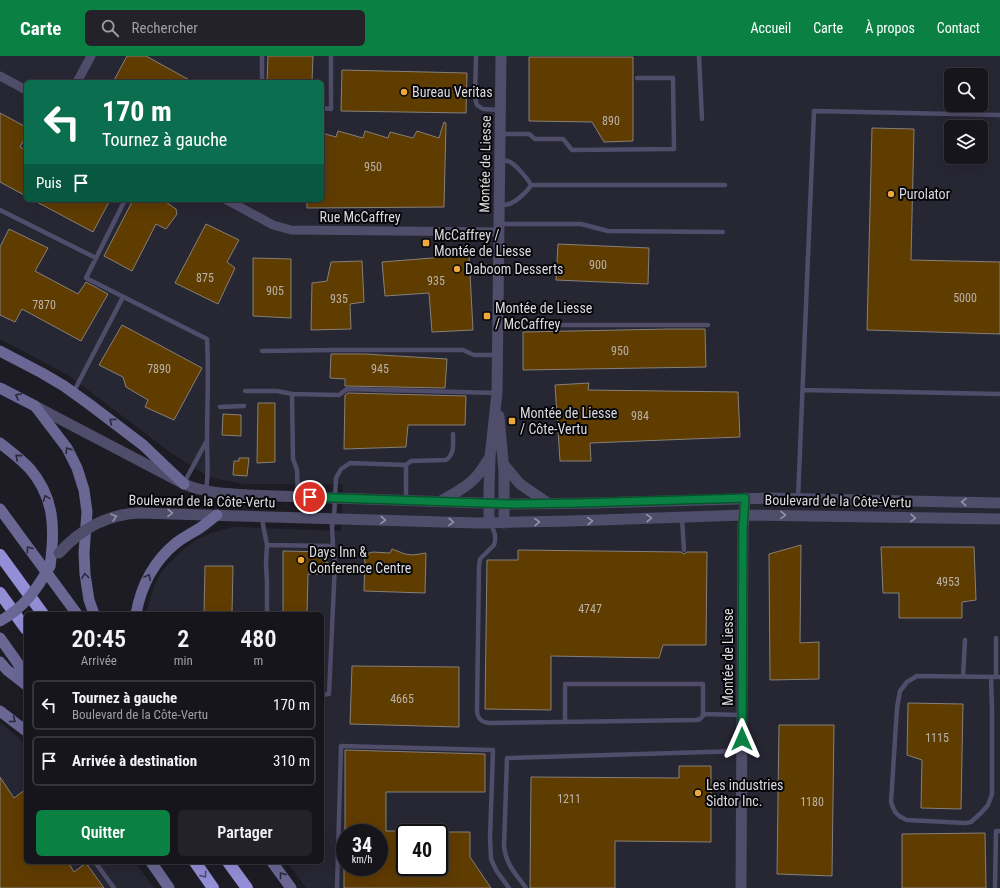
<!DOCTYPE html>
<html lang="fr">
<meta charset="utf-8">
<style>
body{margin:0;font-family:"Roboto Condensed",sans-serif;background:#232228;color:#f1f3f6;height:100vh;display:flex;flex-direction:column;font-size:15px;white-space:nowrap}
*{box-sizing:border-box;margin:0}
p{font-size:13px;color:#9e9fa3}
.icon{flex:none;width:22px;height:22px;fill:none;stroke:currentColor;stroke-width:2;stroke-linecap:round;stroke-linejoin:round}
.map{position:relative;flex:1;overflow:hidden}
.panel{position:absolute;left:24px;top:556px;width:300px;height:252px;display:flex;flex-direction:column;background:#16151b;border-radius:6px;box-shadow:0 4px 16px #0002,0 0 0 1px #35343a}
.panel>*{flex:none}
.guide{position:absolute;left:24px;top:24px;width:300px;height:122px;border-radius:6px;box-shadow:0 4px 16px #0002,0 0 0 1px #35343a;background:#0b6e4f;color:#fff;overflow:hidden}
.controls{position:absolute;left:944px;top:12px;display:grid;gap:8px}
.controls a{display:grid;place-items:center;width:44px;height:44px;border-radius:6px;background:#16151b;box-shadow:0 4px 16px #0002,0 0 0 1px #35343a;font-size:20px}
.speed{position:absolute;left:336px;top:768px;display:flex;gap:8px;font-size:20px;font-weight:700;text-align:center}
.speed>*{display:grid;place-content:center;width:52px;height:52px;border-radius:50%;background:#16151b;box-shadow:0 4px 16px #0002,0 0 0 1px #35343a;line-height:1}
.speed small{font-size:10px;font-weight:400}
.speed .limit{border:2px solid #111;border-radius:6px;background:#fff;color:#111}
.pin{position:absolute;display:grid;place-items:center;width:34px;height:34px;color:#fff;margin:-17px;border:2px solid #fff;border-radius:50%;box-shadow:0 1px 4px #0007}
.me{position:absolute;width:44px;margin:-22px;rotate:0deg;stroke-linejoin:round;filter:drop-shadow(0 0 3px #0008)}
.turn{display:flex;align-items:center;gap:14px;height:84px;padding:0 12px;font-size:18px}
.turn .icon{width:52px;height:52px;stroke-width:2.5}
.turn b{display:block;font-size:28px;line-height:34px}
.then{display:flex;align-items:center;height:38px;padding:0 12px;background:#0003;gap:8px;font-size:15px}
.eta{display:flex;justify-content:space-evenly;align-items:center;height:68px;text-align:center}
.eta b{font-size:24px;font-weight:600;line-height:28px}
.action{display:flex;gap:8px;margin-top:auto;padding:8px 12px}
.action a{flex:1;height:46px;border-radius:6px;background:#0b8043;color:#fff;font-size:16px;font-weight:600;line-height:46px;text-align:center}
.action a+a{background:#232228;color:#f1f3f6}
ul{padding:0;list-style:none}
li{display:flex;align-items:center;gap:12px;height:50px;margin:0 8px 6px;padding:0 4px;border:2px solid #35343a;border-radius:6px}
li div{flex:1}
li b{display:block;font-size:15px}
li em{font-style:normal}
header{display:flex;align-items:center;gap:24px;box-sizing:border-box;height:56px;padding:0 20px;background:#0b8043;color:#fff}
header strong{font-size:19px}
nav{display:flex;gap:22px;margin-inline-start:auto;font-size:14px}
.search{width:280px;height:36px;background:#232228;display:flex;align-items:center;gap:10px;box-sizing:border-box;padding:0 14px;border-radius:6px;color:#9e9fa3;font-size:15px}
.map>svg:first-child{display:block}
</style>
<header>
<strong>Carte</strong>
<div class="search"><svg class="icon" aria-label="search" viewBox="0 0 24 24"><circle cx="10" cy="10" r="6"/><path d="M15 15l6 6"/></svg>Rechercher</div>
<nav><a>Accueil</a><a>Carte</a><a>À propos</a><a>Contact</a></nav>
</header>
<div class="map">
<svg width="1000" height="832" viewBox="0 0 1000 832">
<rect width="100%" height="100%" fill="#1d1c24"/>
<path fill="#272633" fill-rule="evenodd" d="M0 0H1000V832H306L287 806H322V558H146L148 550 154 531 160 518 169 507 183 494 196 484 214 476 234 471 341 475 343 428H243L209 421 171 397 68 319 0 283ZM951 19H981V49H951ZM26 26H322V144H26ZM951 71H981V101H951ZM345 777H379V811H345ZM405 777H439V811H405Z
M0 666 26 688V806H135L154 832H0Z"/>
<path fill="#5f3c00" stroke="#868078" d="M127 0H146L193 26H113Z
M268 0H313L312 26H267Z
M529 1H633V85L604 86 592 66 529 65Z
M342 14 467 17 466 57 341 55Z
M0 57 26 71V80L20 91 26 94V140L0 126Z
M444 66 446 67 444 151 307 152V144H322V77L336 81 338 75 363 82 365 75 388 82 390 76 413 82 417 75 439 82Z
M872 72 914 73 911 204 1000 206V278L867 274Z
M33 144H110L93 176Z
M133 144H163L176 153 177 158 166 173 156 168 132 215 104 200Z
M206 168 239 184 227 206 235 212 218 248 175 227Z
M9 173 48 192 35 215 78 238 86 226 108 238 81 285 22 253 15 266 0 259V191Z
M558 188 649 192 648 228 556 224Z
M469 199 473 274 432 276 429 237 385 240 382 206Z
M253 202 291 203V262L253 260Z
M362 205 364 246 350 248 351 273 311 274 312 227 327 225 331 206Z
M122 269 202 312 174 364 145 351 148 344 126 331 123 321 99 309Z
M669 273H705L706 311 523 314V276Z
M331 298H365L447 303 445 332 345 330V323L330 322Z
M589 327 588 334 738 336 740 381 590 387 591 405H560L555 329Z
M348 337 466 340 465 369H408L406 391 344 393 345 339Z
M258 347H275V406L257 407Z
M223 358 241 359V380L222 379Z
M239 402H249L247 420 233 419 234 405H239Z
M801 489 800 587 819 586V623L770 624 769 498Z
M881 491H974L976 544 962 546V562H899V537H883Z
M392 493 405 498 413 499 426 497 425 537 364 535 365 498 373 496 390 497Z
M518 494 681 496 684 498 687 496H707L706 589H663L659 602 551 600V654L485 653 487 504H518Z
M283 495 326 496 325 506H328L327 518H308L307 558H283Z
M205 510H233L232 558H204Z
M352 610 459 611V671L350 668Z
M908 647 963 648 961 753 921 752 922 704 907 699Z
M779 669H834L832 820 777 818Z
M345 694 485 698V736H386V775H405V811H439V776H470V801L491 832H344V811H379V777H345Z
M679 710H711V786L615 785V832H530L531 721 679 722Z
M0 721 14 742 26 733V806H68L74 816 86 807 104 832H0Z
M985 777 986 832H902V778Z"/>
<g fill="none" stroke-linecap="round" stroke-linejoin="round">
<path stroke="#4f4d6a" stroke-width="4.5" d="M476 0 475 42 477 49 483 53 500 54
M699 0 702 63
M262 26V0
M322 52 331 53V0
M500 78H529L535 83H563L572 94 674 93 673 22H637
M531 129H725
M499 150C502 149 506 149 509 148 516 146 528 135 531 129 528 123 516 109 510 106 507 104 503 104 500 104
M0 154 96 202 125 144
M499 168H581L608 175 723 176
M96 202 86 222 207 283C209 317 207 351 207 385 207 401 209 418 206 434
M497 269H708
M262 295 335 294H463L474 299H497
M803 334 1000 338
M245 335H277L292 338 339 339 347 333 496 337
M73 337 123 241
M292 338 293 403 297 414 298 441
M220 351 244 350
M406 409 411 405 446 404C455 398 453 388 453 378
M184 427 206 386
M798 443 814 55 1000 59
M263 460V469L267 489 333 490 332 470 334 463 336 422 341 413 350 407 406 409V444
M682 462 684 494
M490 468C495 475 497 481 494 489L480 503 479 510 477 654C477 662 482 667 490 667L697 664 700 663 703 660V628H565V666
M267 558V527L266 507 267 489
M963 621 965 584
M991 621 992 655V738L988 749 981 757 971 766 965 767 907 764C897 760 894 756 891 746L897 652 900 635 907 626 917 620 1000 621
M996 621V582
M322 639 329 638 335 507 333 490
M704 658 742 659
M95 806 114 832
M337 832 341 690 493 694 490 782 491 803 496 814 509 832
M526 832C515 817 507 810 504 791L507 702 741 695
M995 832 996 775H1000"/>
<path stroke="#4f4d6a" stroke-width="9" d="M0 20 26 34
M77 26 91 0
M227 144 273 169 291 174 499 176"/>
<path stroke="#4f4d6a" stroke-width="11" d="M35 350 184 428C205 437 227 438 250 439L513 448 594 447 769 442 1000 447
M499 360 504 416V467
M504 409 520 428 549 448
M441 445C453 438 466 432 475 422 481 416 485 408 490 401
M139 457 477 467 571 465 744 459 1000 463
M489 467V433L490 401 497 337 501 0
M741 832 743 472 745 442"/>
<path stroke="#6b6795" stroke-width="11" d="M0 295 42 317 64 330 89 348 143 389 184 428
M0 332 35 350 67 392 77 412 84 434 87 456 84 497 85 518 89 544 94 558
M0 387C10 395 21 403 30 413 55 442 55 474 50 510
M0 453 77 558
M136 558C141 530 154 505 176 487 184 481 192 477 200 472 206 468 211 463 217 459
M0 582 17 606 26 622
M0 606 7 614 26 629
M0 655 26 675
M151 806 169 832
M272 806 291 832"/>
<path stroke="#948ed6" stroke-width="12" d="M0 499 43 558
M0 537 26 573
M195 806 213 832
M228 806 247 832"/>
<path stroke="#4f4d6a" stroke-width="11" d="M59 497C80 474 107 458 139 457"/>
<path stroke="#6b6795" stroke-width="11" d="M0 565C24 552 37 533 50 510"/>
</g>
<defs><path id="oneway-chevron" d="M-2-3.5L2.5 0L-2 3.5" fill="none" stroke-width="1.6" stroke-linecap="round" stroke-linejoin="round"/></defs>
<g stroke="#2a293b">
<use href="#oneway-chevron" transform="translate(18 340) rotate(-153)"/>
<use href="#oneway-chevron" transform="translate(112 365) rotate(-143)"/>
<use href="#oneway-chevron" transform="translate(68 394) rotate(-122)"/>
<use href="#oneway-chevron" transform="translate(18 401) rotate(-140)"/>
<use href="#oneway-chevron" transform="translate(46 442) rotate(-111)"/>
<use href="#oneway-chevron" transform="translate(29 493) rotate(-126)"/>
<use href="#oneway-chevron" transform="translate(85 520) rotate(-98)"/>
<use href="#oneway-chevron" transform="translate(148 521) rotate(-62)"/>
<use href="#oneway-chevron" transform="translate(13 664) rotate(38)"/>
<use href="#oneway-chevron" transform="translate(282 819) rotate(-127)"/>
</g>
<g stroke="#9494a4">
<use href="#oneway-chevron" transform="translate(964 446) rotate(-179)"/>
<use href="#oneway-chevron" transform="translate(170 457) rotate(2)"/>
<use href="#oneway-chevron" transform="translate(783 459) rotate(1)"/>
<use href="#oneway-chevron" transform="translate(114 461) rotate(-16)"/>
<use href="#oneway-chevron" transform="translate(649 462) rotate(-2)"/>
<use href="#oneway-chevron" transform="translate(913 462) rotate(1)"/>
<use href="#oneway-chevron" transform="translate(383 464) rotate(2)"/>
<use href="#oneway-chevron" transform="translate(590 465) rotate(-2)"/>
<use href="#oneway-chevron" transform="translate(451 466) rotate(2)"/>
<use href="#oneway-chevron" transform="translate(537 466) rotate(-2)"/>
</g>
<use stroke="#4e4a70" href="#oneway-chevron" transform="translate(204 819) rotate(54)"/>
<g fill="none" stroke-linecap="round" stroke-linejoin="round">
<g stroke="#07532c" stroke-width="10">
<path id="route" d="M310 441 513 448 579 447 745 442 743 472 742 683"/>
</g>
<use href="#route" stroke="#0b8043" stroke-width="7"/>
</g>
<g fill="#eea83c" stroke="#07070a" stroke-width="1.5">
<circle cx="404" cy="36" r="4"/>
<circle cx="891" cy="138" r="4"/>
<rect x="422" y="183" width="8" height="8" rx="2"/>
<circle cx="457" cy="213" r="4"/>
<rect x="483" y="256" width="8" height="8" rx="2"/>
<rect x="508" y="361" width="8" height="8" rx="2"/>
<circle cx="301" cy="504" r="4"/>
<circle cx="698" cy="737" r="4"/>
</g>
<g text-anchor="middle" dominant-baseline="central" stroke-width="4" stroke-linejoin="round" paint-order="stroke">
<g font-size="12" fill="#bbb2a7">
<text x="611" y="65">890</text>
<text x="373" y="111">950</text>
<text x="598" y="209">900</text>
<text x="205" y="222">875</text>
<text x="436" y="225">935</text>
<text x="275" y="235">905</text>
<text x="965" y="242">5000</text>
<text x="339" y="243">935</text>
<text x="44" y="249">7870</text>
<text x="620" y="295">950</text>
<text x="159" y="313">7890</text>
<text x="380" y="313">945</text>
<text x="640" y="360">984</text>
<text x="948" y="526">4953</text>
<text x="590" y="553">4747</text>
<text x="402" y="643">4665</text>
<text x="937" y="682">1115</text>
<text x="569" y="743">1211</text>
<text x="812" y="746">1180</text>
</g>
<g font-size="14" fill="#dadadf" stroke="#07070a" text-anchor="start">
<text x="412" y="36">Bureau Veritas</text>
<text x="899" y="138">Purolator</text>
<text x="434" y="179">McCaffrey /<tspan x="434" dy="16">Montée de Liesse</tspan></text>
<text x="465" y="213">Daboom Desserts</text>
<text x="495" y="252">Montée de Liesse<tspan x="495" dy="16">/ McCaffrey</tspan></text>
<text x="520" y="357">Montée de Liesse<tspan x="520" dy="16">/ Côte-Vertu</tspan></text>
<text x="309" y="496">Days Inn &amp;<tspan x="309" dy="16">Conference Centre</tspan></text>
<text x="706" y="729">Les industries<tspan x="706" dy="16">Sidtor Inc.</tspan></text>
</g>
<g font-size="14" fill="#dadadf" stroke="#07070a">
<text transform="translate(485 108) rotate(-89)">Montée de Liesse</text>
<text x="360" y="161">Rue McCaffrey</text>
<text transform="translate(202 445) rotate(1)">Boulevard de la Côte-Vertu</text>
<text transform="translate(838 445) rotate(1)">Boulevard de la Côte-Vertu</text>
<text transform="translate(728 601) rotate(-90)">Montée de Liesse</text>
</g>
</g>
</svg>
<div class="controls">
<a><svg class="icon" aria-label="search" viewBox="0 0 24 24"><circle cx="10" cy="10" r="6"/><path d="M15 15l6 6"/></svg></a>
<a><svg class="icon" aria-label="layers" viewBox="0 0 24 24"><path d="M12 4l9 5-9 5-9-5zM3 14l9 5 9-5"/></svg></a>
</div>
<div class="speed"><div>34<small>km/h</small></div><div class="limit">40</div></div>
<div class="pin" style="left:310px;top:441px;background:#d93025"><svg class="icon" aria-label="arrive" viewBox="0 0 24 24"><path d="M6 21V4h12l-3 4 3 4H6"/></svg></div>
<svg class="me" style="left:742px;top:683px" viewBox="-20 -20 40 40"><path d="M0-17L14 15 0 8-14 15z" fill="#0b8043" stroke="#fff" stroke-width="4"/></svg>
<div class="guide">
<div class="turn"><svg class="icon" aria-label="left" viewBox="0 0 24 24"><path d="M17 20v-9H6M10 6l-5 5 5 5"/></svg><div><b>170 m</b>Tournez à gauche</div></div>
<div class="then">Puis<svg class="icon" aria-label="arrive" viewBox="0 0 24 24"><path d="M6 21V4h12l-3 4 3 4H6"/></svg></div>
</div>
<section class="panel">
<div class="eta">
<div><b>20:45</b><p>Arrivée</p></div>
<div><b>2</b><p>min</p></div>
<div><b>480</b><p>m</p></div>
</div>
<ul>
<li><svg class="icon" aria-label="left" viewBox="0 0 24 24"><path d="M17 20v-9H6M10 6l-5 5 5 5"/></svg><div><b>Tournez à gauche</b><p>Boulevard de la Côte-Vertu</p></div><em>170 m</em></li>
<li><svg class="icon" aria-label="arrive" viewBox="0 0 24 24"><path d="M6 21V4h12l-3 4 3 4H6"/></svg><div><b>Arrivée à destination</b></div><em>310 m</em></li>
</ul>
<div class="action"><a>Quitter</a><a>Partager</a></div>
</section>
</div>
